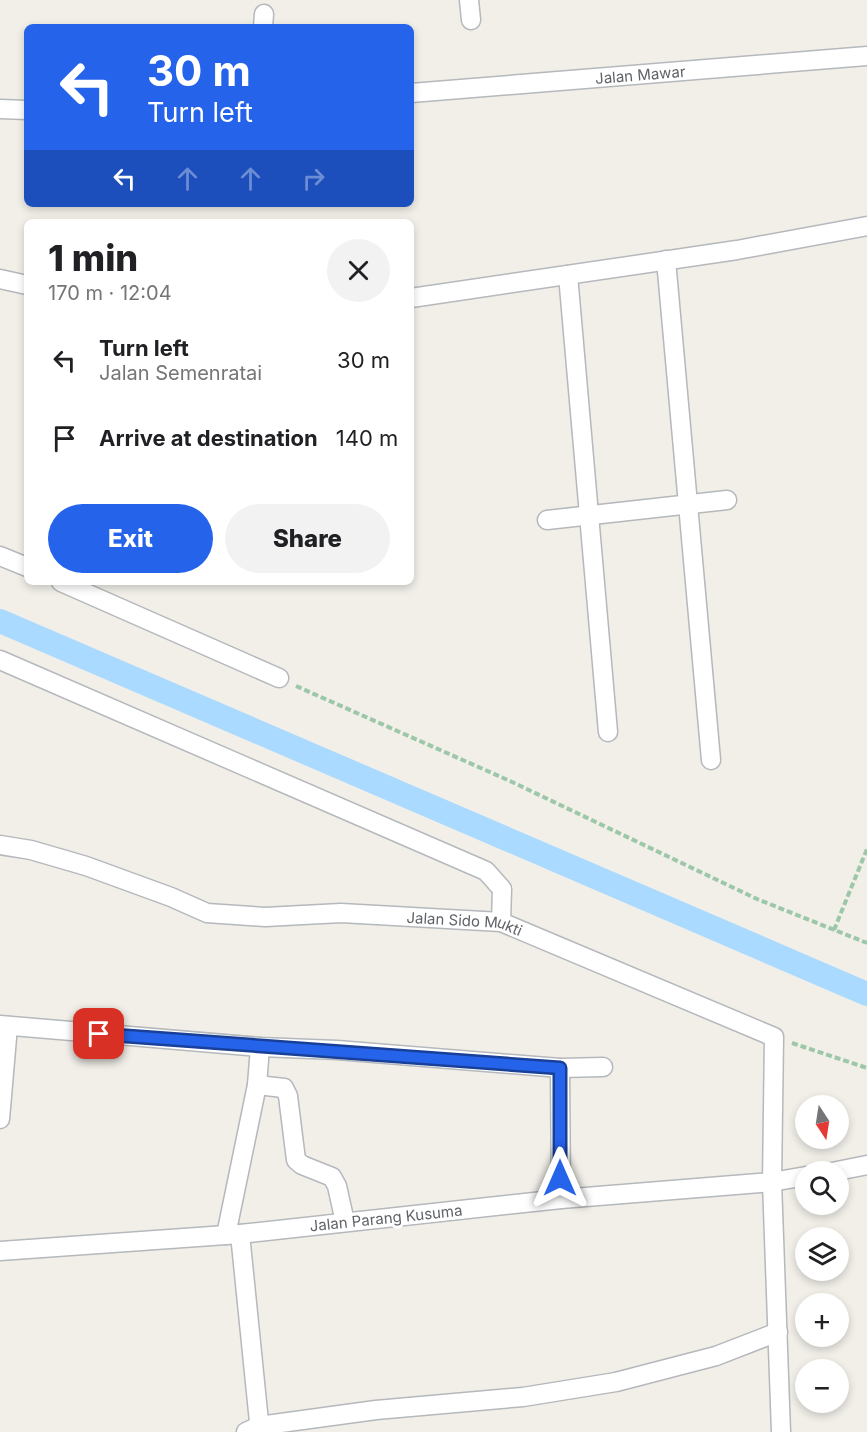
<!DOCTYPE html>
<meta charset="utf-8">
<style>
body{margin:0;font-family:Inter,sans-serif;background:#f2f2f2;color:#202124;height:100vh;display:flex;flex-direction:column;font-size:22px;white-space:nowrap}
*{box-sizing:border-box;margin:0}
p{font-size:20px;color:#757577}
.icon{flex:none;width:33px;height:33px;fill:none;stroke:currentColor;stroke-width:2;stroke-linecap:round;stroke-linejoin:round}
.map{position:relative;flex:1;overflow:hidden}
.details{position:absolute;left:24px;top:219px;width:390px;height:366px;display:flex;flex-direction:column;background:#fff;border-radius:9px;box-shadow:0 3px 9px #0003}
.details>*{flex:none}
.top-card{position:absolute;left:24px;top:24px;width:390px;height:183px;border-radius:9px;box-shadow:0 3px 9px #0003;background:#2563eb;color:#fff;overflow:hidden}
.needle{width:39px;rotate:168deg}
.controls{position:absolute;left:795px;top:1095px;display:grid;gap:12px}
.controls a{display:grid;place-items:center;width:54px;height:54px;border-radius:50%;background:#fff;box-shadow:0 3px 9px #0003;font-size:30px}
.pin{position:absolute;display:grid;place-items:center;width:51px;height:51px;color:#fff;margin:-26px;border-radius:12px;box-shadow:0 3px 9px #0006}
.me{position:absolute;width:66px;margin:-33px;rotate:0deg;stroke-linejoin:round;filter:drop-shadow(0 0 4px #0008)}
.turn{display:flex;align-items:center;gap:21px;height:126px;padding:0 24px;font-size:27px}
.turn .icon{width:78px;height:78px;stroke-width:2.5}
.turn b{display:block;font-size:42px;line-height:51px}
.lanes{display:flex;align-items:center;height:57px;padding:0 24px;background:#0003;justify-content:center;gap:30px;direction:ltr}
.lanes .off{opacity:.35}
.round{display:grid;place-items:center;flex:none;width:63px;height:63px;border-radius:32px;background:#f2f2f2}
.summary{display:flex;align-items:center;justify-content:space-between;height:102px;padding:0 24px}
h1{font-size:36px;font-weight:800;line-height:45px}
.primary-button{display:flex;gap:12px;margin-top:auto;padding:12px 24px}
.primary-button a{flex:1;height:69px;border-radius:36px;background:#2563eb;color:#fff;font-size:24px;font-weight:800;line-height:69px;text-align:center}
.primary-button a+a{background:#f2f2f2;color:#202124}
ul{padding:0;list-style:none}
li{display:flex;align-items:center;gap:18px;height:78px;padding:0 24px}
li div{flex:1}
li b{display:block;font-size:22px}
li em{font-style:normal}
.map>svg:first-child{display:block}
</style>
<div class="map">
<svg width="867" height="1432" viewBox="0 0 867 1432">
<rect width="100%" height="100%" fill="#f1efe8"/>
<g fill="none" stroke-linecap="round" stroke-linejoin="round">
<path stroke="#aadaff" stroke-width="24" d="M0 621 867 994"/>
<g stroke="#b5b8bc" stroke-width="21">
<g id="street">
<path d="M469 0 471 20"/>
<path d="M263 27 264 14"/>
<path id="s1" d="M411 93 867 56"/>
<path d="M0 109 27 110"/>
<path d="M666 260 711 760"/>
<path d="M568 275 608 732"/>
<path d="M0 279 27 285"/>
<path d="M411 298 737 250 867 226"/>
<path d="M547 520 727 500"/>
<path d="M0 556 27 567"/>
<path d="M61 582 279 678"/>
<path d="M0 660 486 871 502 889 501 922"/>
<path id="s2" d="M0 845 31 850 86 866 171 897 207 913 265 917 341 913 501 922 774 1037 772 1182 561 1199 240 1234 0 1251"/>
<path d="M0 1025 260 1047 337 1050 560 1068 603 1067"/>
<path d="M560 1068 561 1199"/>
<path d="M257 1085 284 1088 288 1096 296 1160 302 1165 332 1177 337 1186 345 1222"/>
<path d="M0 1119 8 1026"/>
<path d="M832 1172 867 1165"/>
<path d="M240 1234 260 1432"/>
<path d="M226 1235 257 1085 260 1047"/>
<path d="M246 1432 259 1426 376 1410 523 1397 616 1382 716 1356 778 1332"/>
<path d="M781 1432 772 1182 806 1176"/>
</g>
</g>
<path stroke="#9cc7a9" stroke-width="4" stroke-dasharray="6 3" stroke-linecap="butt" d="M296 686 510 781 757 899 867 943
M834 930 867 849
M792 1043 867 1068"/>
<use href="#street" stroke="#fff" stroke-width="18"/>
</g>
<g fill="none" stroke-linecap="round" stroke-linejoin="round">
<g stroke="#184099" stroke-width="15">
<path id="route" d="M99 1034 560 1068V1178"/>
</g>
<use href="#route" stroke="#2563eb" stroke-width="10"/>
</g>
<g text-anchor="middle" dominant-baseline="central" stroke-width="6" stroke-linejoin="round" paint-order="stroke">
<g font-size="15" fill="#5f6368" stroke="#fff">
<text stroke="none"><textPath href="#s1" startOffset="230">Jalan Mawar</textPath></text>
<text stroke="none"><textPath href="#s2" startOffset="477">Jalan Sido Mukti</textPath></text>
<text transform="translate(386 1218) rotate(-6)">Jalan Parang Kusuma</text>
</g>
</g>
</svg>
<div class="controls">
<a><svg class="needle" viewBox="-14 -14 28 28"><path d="M0-13l5 13h-10z" fill="#e53935"/><path d="M0 13l5-13h-10z" fill="#757577"/></svg></a>
<a><svg class="icon" aria-label="search" viewBox="0 0 24 24"><circle cx="10" cy="10" r="6"/><path d="M15 15l6 6"/></svg></a>
<a><svg class="icon" aria-label="layers" viewBox="0 0 24 24"><path d="M12 4l9 5-9 5-9-5zM3 14l9 5 9-5"/></svg></a>
<a>+</a>
<a>−</a>
</div>
<div class="pin" style="left:99px;top:1034px;background:#d93025"><svg class="icon" aria-label="arrive" viewBox="0 0 24 24"><path d="M6 21V4h12l-3 4 3 4H6"/></svg></div>
<svg class="me" style="left:560px;top:1178px" viewBox="-20 -20 40 40"><path d="M0-17L14 15 0 8-14 15z" fill="#2563eb" stroke="#fff" stroke-width="4"/></svg>
<div class="top-card">
<div class="turn"><svg class="icon" aria-label="left" viewBox="0 0 24 24"><path d="M17 20v-9H6M10 6l-5 5 5 5"/></svg><div><b>30 m</b>Turn left</div></div>
<div class="lanes"><svg class="icon" aria-label="left" viewBox="0 0 24 24"><path d="M17 20v-9H6M10 6l-5 5 5 5"/></svg><svg class="icon off" aria-label="ahead" viewBox="0 0 24 24"><path d="M12 20V5M6 11l6-6 6 6"/></svg><svg class="icon off" aria-label="ahead" viewBox="0 0 24 24"><path d="M12 20V5M6 11l6-6 6 6"/></svg><svg class="icon off" aria-label="right" viewBox="0 0 24 24"><path d="M7 20v-9h11M14 6l5 5-5 5"/></svg></div>
</div>
<section class="details">
<div class="summary"><div><h1>1 min</h1><p>170 m · 12:04</p></div><a class="round"><svg class="icon" aria-label="close" viewBox="0 0 24 24"><path d="M6 6l12 12M18 6L6 18"/></svg></a></div>
<ul>
<li><svg class="icon" aria-label="left" viewBox="0 0 24 24"><path d="M17 20v-9H6M10 6l-5 5 5 5"/></svg><div><b>Turn left</b><p>Jalan Semenratai</p></div><em>30 m</em></li>
<li><svg class="icon" aria-label="arrive" viewBox="0 0 24 24"><path d="M6 21V4h12l-3 4 3 4H6"/></svg><div><b>Arrive at destination</b></div><em>140 m</em></li>
</ul>
<div class="primary-button"><a>Exit</a><a>Share</a></div>
</section>
</div>
